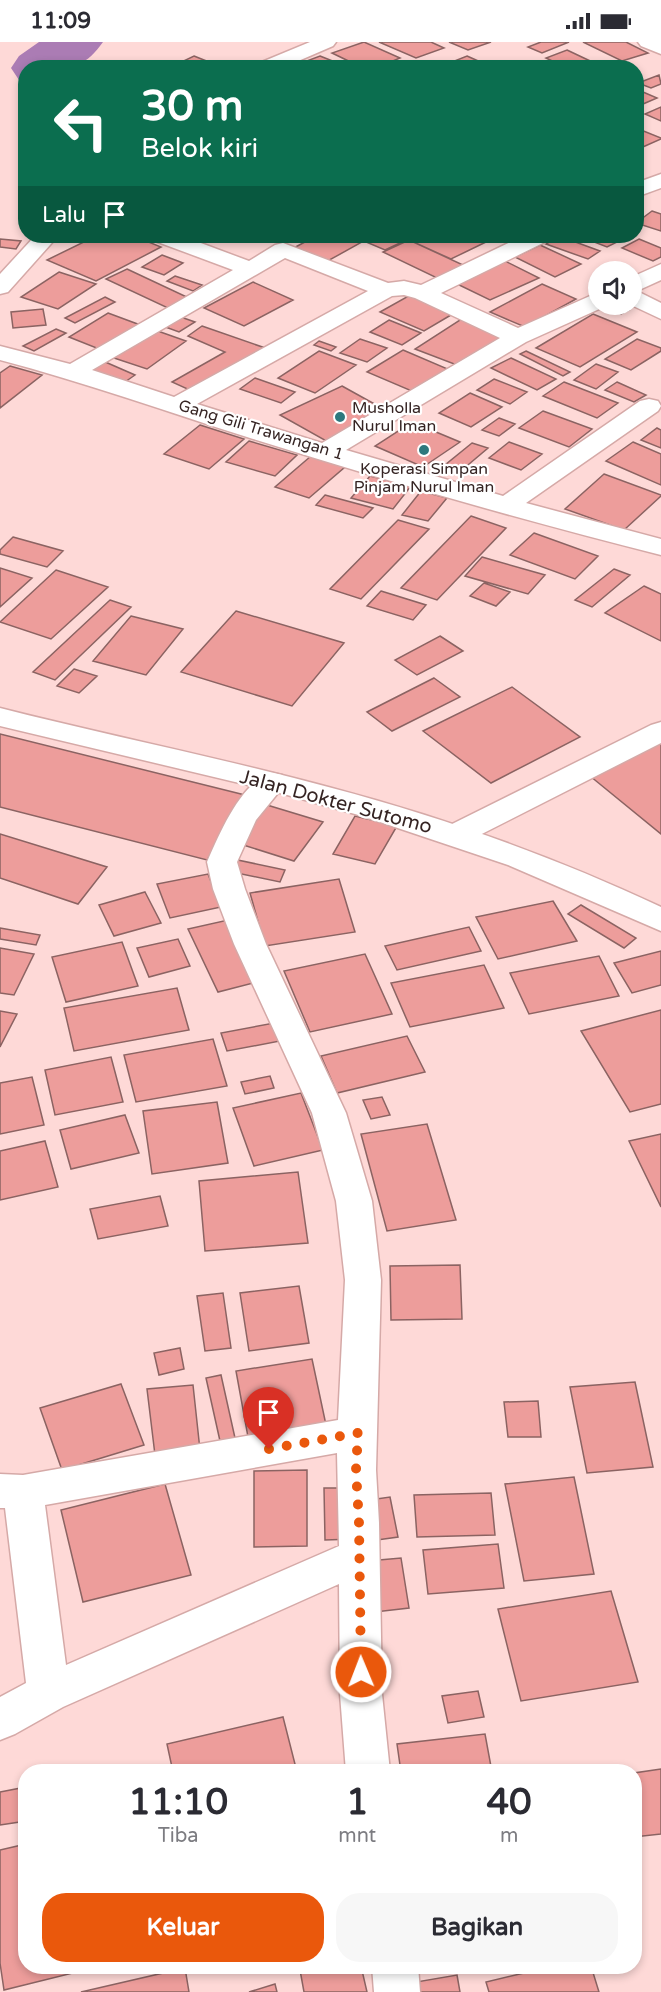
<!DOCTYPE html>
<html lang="id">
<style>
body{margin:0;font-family:"Varela Round",sans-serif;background:#f7f7f7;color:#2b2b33;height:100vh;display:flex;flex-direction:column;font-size:22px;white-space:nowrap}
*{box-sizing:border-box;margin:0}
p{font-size:20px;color:#7c7c81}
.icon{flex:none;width:33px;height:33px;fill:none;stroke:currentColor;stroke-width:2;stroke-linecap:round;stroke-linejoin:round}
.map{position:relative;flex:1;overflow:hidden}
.side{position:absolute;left:18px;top:1722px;width:624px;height:210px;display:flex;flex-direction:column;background:#fff;border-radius:24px;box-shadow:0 3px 9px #0003}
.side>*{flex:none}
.hud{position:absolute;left:18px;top:18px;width:626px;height:183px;border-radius:24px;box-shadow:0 3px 9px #0003;background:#0b6e4f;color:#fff;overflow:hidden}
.fabs{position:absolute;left:588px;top:219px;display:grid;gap:12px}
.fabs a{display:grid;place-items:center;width:54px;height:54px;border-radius:50%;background:#fff;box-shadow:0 3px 9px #0003;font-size:30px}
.pin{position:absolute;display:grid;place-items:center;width:51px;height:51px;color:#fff;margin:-62px -26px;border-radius:50% 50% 50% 0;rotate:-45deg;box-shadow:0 0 6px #0007}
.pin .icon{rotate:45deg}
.me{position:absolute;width:66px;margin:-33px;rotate:359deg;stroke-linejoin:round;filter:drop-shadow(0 0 4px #0008)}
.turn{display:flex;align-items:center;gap:21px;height:126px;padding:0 24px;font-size:27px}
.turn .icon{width:78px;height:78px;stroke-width:2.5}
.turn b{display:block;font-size:42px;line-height:51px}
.then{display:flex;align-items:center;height:57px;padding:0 24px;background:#0003;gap:12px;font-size:22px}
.eta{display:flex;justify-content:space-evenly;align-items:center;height:102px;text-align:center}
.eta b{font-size:36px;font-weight:800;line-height:42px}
.primary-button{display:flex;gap:12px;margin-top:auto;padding:12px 24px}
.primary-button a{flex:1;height:69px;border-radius:24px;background:#ea580c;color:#fff;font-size:24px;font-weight:800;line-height:69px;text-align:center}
.primary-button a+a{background:#f7f7f7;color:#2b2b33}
.status{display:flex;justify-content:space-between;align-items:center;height:42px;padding:0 30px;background:#fff;direction:ltr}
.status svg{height:16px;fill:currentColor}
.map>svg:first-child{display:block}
</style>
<div class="status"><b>11:09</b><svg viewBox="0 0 49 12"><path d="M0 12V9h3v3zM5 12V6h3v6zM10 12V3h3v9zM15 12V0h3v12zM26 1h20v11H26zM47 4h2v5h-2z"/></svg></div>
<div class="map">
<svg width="661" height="1950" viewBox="0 0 661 1950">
<rect width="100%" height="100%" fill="#fed9d7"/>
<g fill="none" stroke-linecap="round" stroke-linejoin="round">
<path fill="#ab7cb4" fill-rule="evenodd" d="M39 0H103C80 33 61 26 26 26V40L19 38 11 26 19 14Z"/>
</g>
<path fill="#ed9d9b" stroke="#8b6362" stroke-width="1.5" d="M364 0 400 16 376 26H363L332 11Z
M379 0H431L444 6 416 16Z
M449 0H491L468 8Z
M541 0H569L542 11 528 5Z
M583 0H626L648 11 622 19Z
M567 8 605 26H567L546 16Z
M194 14 224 26H169Z
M320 14 350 26H317L304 20Z
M467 14 494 26H437Z
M659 33 661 42 651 46 638 41Z
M636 47 657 56 636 65Z
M661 65V79L645 72Z
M636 86 661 96V97L636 108Z
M652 169 661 172V189L636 181Z
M96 194H134L161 205 96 239 47 218Z
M316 194H346L362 200 324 221 290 208Z
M352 194H415L385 208Z
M419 194H471L486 200 451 217 409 198Z
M559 194 600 209 588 217 546 202Z
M579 194H620L625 196 607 205Z
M0 197 21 199 16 207 0 205Z
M639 197 661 206V215L653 219 622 206Z
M409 198 463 223 437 236 383 210Z
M540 203 581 222 555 235 515 215Z
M162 213 183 221 164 233 142 225Z
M503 218 539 236 490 258 453 240Z
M127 227 191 257 170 267 106 237Z
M59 230 96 242 58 267 21 255Z
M175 234 202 243 193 249 167 239Z
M253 240 293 258 244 284 204 266Z
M542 242 576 257 525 285 490 270Z
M412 252 456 270 424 289 380 270Z
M105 255 115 260 75 281 65 276Z
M611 262H618L629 268 621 272 607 265Z
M43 267 46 283 13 286 11 270Z
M108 271 143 284 104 309 69 295Z
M593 272 637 290 580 325 536 306Z
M175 273 195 280 179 290 160 283Z
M463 276 510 294 462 325 415 307Z
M389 278 421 291 402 303 370 290Z
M202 284 271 308 194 350 172 340 225 310 188 294Z
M56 287 66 291 34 309 23 304Z
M152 287 186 299 147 327 111 315Z
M360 297 387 306 367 320 340 311Z
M637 297 661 306V309L631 328 605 317Z
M319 299 336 305 331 309 314 303Z
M403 308 450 328 414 350 367 330Z
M319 309 356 323 315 351 278 336Z
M526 309 570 330 563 334 520 312Z
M511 316 556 337 537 348 491 326Z
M103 319 135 333 122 342 89 328Z
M596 322 618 330 596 347 574 338Z
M10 324 42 333 0 366V331Z
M255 336 295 350 281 361 240 347Z
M494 337 527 350 510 362 477 348Z
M564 340 618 361 597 376 543 354Z
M617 340 646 353 634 360 605 348Z
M342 344 389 370 328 400 280 373Z
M470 351 502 365 471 385 439 371Z
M543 369 592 387 569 405 519 386Z
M499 376 515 382 499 394 482 388Z
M412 380 460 400 423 425 375 404Z
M200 383 244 397 209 427 164 412Z
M657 386 661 388V406L641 398Z
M249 399 297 413 275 434 226 420Z
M509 400 542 412 521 428 489 416Z
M633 400 661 412V443L606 419Z
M472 401 488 406 462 428 445 423Z
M311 414 345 425 309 456 275 445Z
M604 432 661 453V454L624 488 565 467Z
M370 434 411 444 393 467 351 456Z
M421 449 447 456 428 479 402 473Z
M325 453 373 466 363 476 316 463Z
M471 474 506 486 437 558 401 546Z
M398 478 429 487 361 557 330 547Z
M534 491 598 514 575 537 510 513Z
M13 495 63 509 47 525 0 512V508Z
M482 515 545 533 528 552 465 534Z
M0 526 32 536 0 565Z
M614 527 630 533 592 565 575 558Z
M56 528 108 545 51 597 0 580Z
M484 541 510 550 496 564 470 554Z
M644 544 661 552V599L605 571Z
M381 549 426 563 413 578 367 564Z
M110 558 131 565 55 638 33 630Z
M236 569 344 601 292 664 181 630Z
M131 574 183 587 146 633 93 619Z
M440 594 463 609 417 633 395 618Z
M74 627 97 634 79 651 57 644Z
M434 636 460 655 392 689 367 670Z
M512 645 580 695 491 741 423 689Z
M0 692 249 754 207 818 0 765Z
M661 700V792L590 734Z
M267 763 323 780 294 819 237 801Z
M355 774 397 784 375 822 333 812Z
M0 792 107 825 78 862 0 836Z
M233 817 285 828 280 840 227 829Z
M208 832 221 865 170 876 157 842Z
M339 837 355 890 265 904 250 851Z
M145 850 161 881 114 894 99 863Z
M553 859 577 899 498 917 476 875Z
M581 863 636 896 624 906 568 872Z
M228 878 257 940 218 950 188 887Z
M469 885 481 909 397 928 385 904Z
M0 886 40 893 36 903 0 897Z
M178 897 190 924 149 935 137 906Z
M122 900 138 944 66 960 52 915Z
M0 906 34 912 14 953 0 951Z
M661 909V943L632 951 614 921Z
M365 912 392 972 310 990 284 929Z
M599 914 619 954 529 972 510 931Z
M484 923 504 966 410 985 391 941Z
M177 946 189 988 74 1009 64 966Z
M661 968V1062L630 1070 581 989Z
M0 969 17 972 0 1005Z
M274 981 280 999 227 1009 221 991Z
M407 994 425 1030 337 1051 321 1014Z
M213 997 227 1044 136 1060 124 1013Z
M111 1015 123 1060 55 1073 45 1028Z
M270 1034 274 1046 245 1052 241 1040Z
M32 1035 44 1083 0 1092V1041Z
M301 1051 323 1108 254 1124 233 1066Z
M382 1055 390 1073 371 1077 363 1058Z
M217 1060 228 1121 152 1132 143 1069Z
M125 1073 139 1111 71 1127 60 1088Z
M427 1082 456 1178 387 1189 361 1092Z
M661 1092V1165L629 1099Z
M45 1099 58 1145 0 1158V1109Z
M298 1130 308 1201 205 1209 199 1139Z
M160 1154 168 1184 98 1197 90 1167Z
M460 1223 462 1277 391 1278 390 1224Z
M299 1244 309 1301 249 1309 240 1251Z
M223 1251 231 1306 205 1309 197 1254Z
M180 1306 184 1327 159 1333 154 1311Z
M312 1317 326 1383 248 1395 236 1329Z
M221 1333 235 1396 220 1399 206 1336Z
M635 1340 653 1425 587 1431 570 1345Z
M121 1342 144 1403 62 1428 40 1366Z
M193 1343 200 1408 155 1413 147 1347Z
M538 1359 541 1395H508L504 1360Z
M307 1428V1504L254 1505V1429Z
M574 1435 594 1532 524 1539 505 1442Z
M165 1442 191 1533 83 1560 61 1468Z
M324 1446H352L354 1497 325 1498Z
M491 1451 495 1493 417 1495 414 1453Z
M390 1455 398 1495 370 1499 363 1459Z
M498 1502 504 1546 428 1552 423 1508Z
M401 1516 409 1566 375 1570 368 1519Z
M611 1549 638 1640 521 1659 498 1567Z
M478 1649 484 1675 448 1681 442 1654Z
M283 1675 297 1730H173L167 1702Z
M485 1692 492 1730H401L397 1702Z
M661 1727V1792L634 1795V1731Z
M26 1745V1779L0 1783V1750Z
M26 1802V1924H81V1929L4 1948 0 1921V1808Z
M317 1924H361L367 1950H304L300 1928Z
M554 1924H591L599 1950H489L486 1940Z
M185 1926 189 1950H81Z
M457 1933 460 1950H417L416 1940Z
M275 1942 277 1950H249Z"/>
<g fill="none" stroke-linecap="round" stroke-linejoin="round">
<g stroke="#d5a9a7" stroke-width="3">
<path id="minor" d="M310 0H336L333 4 282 26H255L257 22Z
M638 0H661V12L641 4Z
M661 132V146L636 155V141Z
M35 194H58L8 250 0 252V232Z
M152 194H182L249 219 275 203 283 201 388 241 404 239 421 243 523 194H550L547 199 441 251 518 286 590 254 598 252V262L606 264 526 300 346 408 503 454 640 359 649 357 658 359 661 364 658 369 526 461 661 497V513C522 478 383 438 247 395 165 369 84 340 0 318V304L70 322 233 228 155 199ZM285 216 368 249 174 355 92 328ZM404 253 415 256 500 296 322 401 197 362 392 254Z
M661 222V238L637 249 661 261V277L629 262H632V235Z
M661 680V701L466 800 455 803 444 800 440 793 444 786 651 683Z
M272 731 282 733 287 740 256 778 237 820 245 847 266 902 346 1071 372 1159 381 1238 376 1428 379 1481 382 1652 390 1730H346L340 1652 339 1542 63 1665 15 1692 0 1698V1655L26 1641 5 1466H0V1432L23 1433 338 1378 345 1238 336 1159 312 1071 234 902 213 847 207 820C219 793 241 739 272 731ZM337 1411 339 1504 66 1623 45 1463Z
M372 1924H418L420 1950H374Z"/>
</g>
<g stroke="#d5a9a7" stroke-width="3">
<path id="primary" d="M0 666C110 694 222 716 332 746 445 776 555 815 661 865V889L508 823 362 774 273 749 0 684Z"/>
</g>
<use href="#minor" fill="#fff" fill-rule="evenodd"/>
<use href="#primary" fill="#fff" fill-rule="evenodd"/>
</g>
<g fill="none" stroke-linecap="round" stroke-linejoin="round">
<path stroke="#ea580c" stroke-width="10" stroke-dasharray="0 18" d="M269 1407 358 1391 356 1428 359 1481 361 1630"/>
</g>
<g fill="#2e787d" stroke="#fff" stroke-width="2">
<circle cx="340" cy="375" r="6"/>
<circle cx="424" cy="408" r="6"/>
</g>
<g text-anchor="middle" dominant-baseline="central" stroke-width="4.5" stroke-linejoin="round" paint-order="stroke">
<g font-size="16" fill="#352423" stroke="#fff" text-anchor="start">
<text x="352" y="366">Musholla<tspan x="352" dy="18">Nurul Iman</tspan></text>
<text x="424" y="427" text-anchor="middle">Koperasi Simpan<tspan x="424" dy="18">Pinjam Nurul Iman</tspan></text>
</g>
<g font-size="16" fill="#352423" stroke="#fff">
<text transform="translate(261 388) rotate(17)">Gang Gili Trawangan 1</text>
</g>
<g font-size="20" fill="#352423" stroke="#fff">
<text transform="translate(336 760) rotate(15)">Jalan Dokter Sutomo</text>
</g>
</g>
</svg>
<div class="fabs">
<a><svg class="icon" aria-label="sound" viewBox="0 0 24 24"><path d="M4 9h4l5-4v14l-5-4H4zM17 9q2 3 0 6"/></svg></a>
</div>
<div class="pin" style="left:269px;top:1407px;background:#d93025"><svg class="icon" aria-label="arrive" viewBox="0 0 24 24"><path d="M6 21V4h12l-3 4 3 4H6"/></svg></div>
<svg class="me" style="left:361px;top:1630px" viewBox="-20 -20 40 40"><circle r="17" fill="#ea580c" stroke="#fff" stroke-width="3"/><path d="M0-11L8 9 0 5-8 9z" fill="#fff"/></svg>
<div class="hud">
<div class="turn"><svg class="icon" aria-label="left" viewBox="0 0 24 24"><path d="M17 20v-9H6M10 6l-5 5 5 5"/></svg><div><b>30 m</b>Belok kiri</div></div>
<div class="then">Lalu<svg class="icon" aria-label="arrive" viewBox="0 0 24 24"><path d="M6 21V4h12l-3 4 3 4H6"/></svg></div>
</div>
<section class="side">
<div class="eta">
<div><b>11:10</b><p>Tiba</p></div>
<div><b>1</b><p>mnt</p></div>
<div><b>40</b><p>m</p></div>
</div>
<div class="primary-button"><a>Keluar</a><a>Bagikan</a></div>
</section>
</div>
